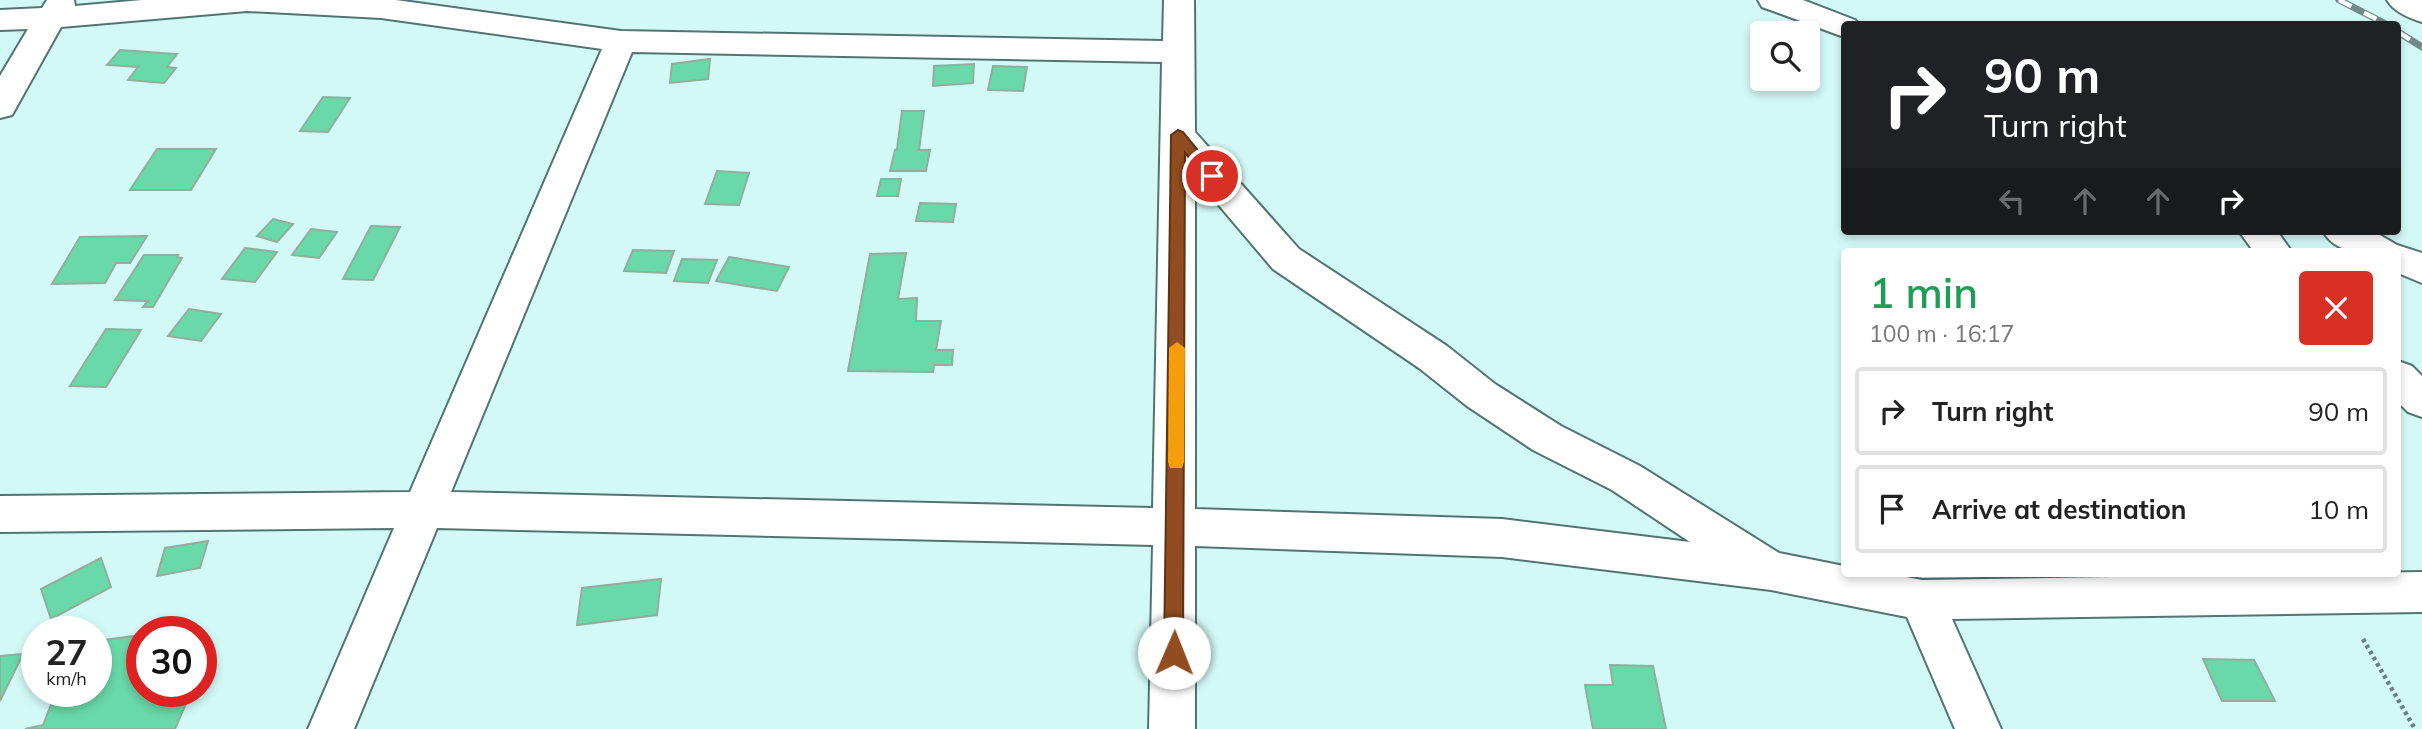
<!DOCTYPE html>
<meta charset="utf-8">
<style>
body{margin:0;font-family:Mulish,sans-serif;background:#f2f2f2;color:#222;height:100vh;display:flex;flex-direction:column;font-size:26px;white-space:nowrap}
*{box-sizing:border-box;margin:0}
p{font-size:23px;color:#767676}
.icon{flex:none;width:38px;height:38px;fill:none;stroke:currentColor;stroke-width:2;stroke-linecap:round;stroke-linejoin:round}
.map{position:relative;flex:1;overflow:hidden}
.panel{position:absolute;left:1841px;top:248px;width:560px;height:329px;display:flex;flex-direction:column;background:#fff;border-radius:7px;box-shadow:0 4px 10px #0003}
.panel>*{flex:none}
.top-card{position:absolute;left:1841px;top:21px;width:560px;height:214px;border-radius:7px;box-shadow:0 4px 10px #0003;background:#202124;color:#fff;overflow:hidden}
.fabs{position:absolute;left:1750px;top:21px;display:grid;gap:14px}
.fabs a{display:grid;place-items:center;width:70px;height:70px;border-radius:7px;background:#fff;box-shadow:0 4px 10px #0003;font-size:35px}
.speed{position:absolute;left:21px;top:616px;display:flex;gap:14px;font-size:35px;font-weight:700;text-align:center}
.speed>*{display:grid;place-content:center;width:91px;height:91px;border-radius:50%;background:#fff;box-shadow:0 4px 10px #0003;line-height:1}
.speed small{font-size:18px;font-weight:400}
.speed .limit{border:10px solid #d22;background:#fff;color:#111}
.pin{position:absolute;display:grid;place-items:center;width:60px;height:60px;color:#fff;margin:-30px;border:4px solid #fff;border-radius:50%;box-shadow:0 2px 7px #0007}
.me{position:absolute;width:77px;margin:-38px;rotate:1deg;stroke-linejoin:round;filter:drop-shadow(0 0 5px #0008)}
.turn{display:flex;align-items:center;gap:24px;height:147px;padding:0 28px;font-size:32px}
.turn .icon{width:91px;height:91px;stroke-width:2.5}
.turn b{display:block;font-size:49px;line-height:60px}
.lanes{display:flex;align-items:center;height:66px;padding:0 28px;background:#0003;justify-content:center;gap:35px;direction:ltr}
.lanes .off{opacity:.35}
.round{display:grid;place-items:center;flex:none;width:74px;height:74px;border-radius:7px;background:#f2f2f2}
.head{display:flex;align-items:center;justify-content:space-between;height:119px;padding:0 28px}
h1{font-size:42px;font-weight:600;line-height:52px;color:#1e9e55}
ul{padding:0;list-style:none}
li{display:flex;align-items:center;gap:21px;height:88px;margin:0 14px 10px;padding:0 14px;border:4px solid #e0e0e0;border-radius:7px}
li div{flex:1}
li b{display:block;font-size:26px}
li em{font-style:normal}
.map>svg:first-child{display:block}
</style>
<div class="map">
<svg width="2422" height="729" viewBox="0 0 2422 729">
<rect width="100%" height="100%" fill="#d3f9f6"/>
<path fill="#6ad9a9" stroke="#91ae9f" stroke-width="2" d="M120 50 177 54 167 67 176 68 164 83 128 80 138 67 107 65Z
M710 59 708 79 670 83 672 64Z
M974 64 973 83 933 86 934 66Z
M993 66 1027 67 1023 91 988 90Z
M323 97 350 98 328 132 300 131Z
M902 111H924L919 150H930L926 171H890L895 150 897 149Z
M157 149H216L191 190H130Z
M717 171 749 173 739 205 705 204Z
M881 179H901L898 196H877Z
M920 203 956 204 953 222 916 221Z
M273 219 293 224 277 242 257 236Z
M371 226 400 227 373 280 343 279Z
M311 229 337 232 319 258 292 255Z
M147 236 130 263H116L105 283 52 284 80 237Z
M245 248 277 252 255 282 222 279Z
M633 250 674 251 666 273 624 271Z
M906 253 898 299 917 298 916 321H941L936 350H953L952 365H934L933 372 848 371 870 254Z
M144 255H178L177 257 182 258 153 307H143L148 301 115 300Z
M729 257 789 267 777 291 716 281Z
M682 259 717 260 708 283 674 281Z
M189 309 221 314 201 341 168 336Z
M106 329 141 330 106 387 70 386Z
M208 541 200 568 157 576 165 548Z
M101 558 111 587 51 619 41 589Z
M661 579 657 615 577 625 582 588Z
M142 635V691H169L166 700 188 699 175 729H25L43 725 56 692 96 691 97 641Z
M23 654 0 701V656Z
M2203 659 2254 660 2275 701H2222Z
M1610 665 1653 666 1666 729H1593L1585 685H1613Z"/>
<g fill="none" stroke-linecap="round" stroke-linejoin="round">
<g stroke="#527472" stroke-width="4">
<path id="street" d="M47 0H74L75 6 142 0H396L621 31 1163 41 1164 0H1194L1195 132 1299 249 1447 346 1495 384 1561 426 1640 466 1779 553 1844 566V574H1890L1922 580 2422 572V612L1952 619 2001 729H1955L1907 617 1771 590 1502 557 1195 546V729H1149L1153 545 437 528 354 729H308L394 528 0 532V496L410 492 602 49 381 18 247 11 61 27 12 115 0 118V76L28 29 0 30V10L42 8ZM632 52 1162 62 1153 508 451 492ZM1195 177 1273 269 1419 368 1467 406 1533 450 1612 490 1690 542 1502 519 1195 509Z
M1758 0H1803L1855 20 1858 24H1844V37L1762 7Z
M2387 0H2422V22C2409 18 2394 12 2387 0Z
M2239 231H2277L2292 252H2254Z
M2323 231H2373L2397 245 2422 253V283L2398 273V252C2371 252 2338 258 2323 231Z
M2398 361 2412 366 2422 376V417L2408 412 2398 402Z"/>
</g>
<path stroke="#688280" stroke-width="4.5" stroke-dasharray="3.5 3.5" stroke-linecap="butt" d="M2363 639 2415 729"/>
<use href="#street" fill="#fff" fill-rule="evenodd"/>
<g stroke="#708b89" stroke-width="7">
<path id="rail" d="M2339 0 2386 24
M2398 32 2422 47"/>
</g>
<use href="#rail" stroke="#f8fffe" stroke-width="4.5" stroke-dasharray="14" stroke-linecap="butt"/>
</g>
<path fill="#914d20" stroke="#5e3215" stroke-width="2" d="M1178 130 1183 132 1219 176 1212 181 1207 179 1185 153 1183 653 1180 659 1174 662 1167 659 1164 653 1171 135Z"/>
<path fill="#f59e0b" d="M1177 342 1185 348 1184 462 1182 468H1170L1168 462 1169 348Z"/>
</svg>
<div class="fabs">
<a><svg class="icon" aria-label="search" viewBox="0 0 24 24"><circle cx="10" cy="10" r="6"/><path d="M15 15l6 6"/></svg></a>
</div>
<div class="speed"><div>27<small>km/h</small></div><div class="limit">30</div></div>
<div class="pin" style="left:1212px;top:176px;background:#d93025"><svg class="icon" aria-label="arrive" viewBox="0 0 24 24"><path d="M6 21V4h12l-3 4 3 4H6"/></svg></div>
<svg class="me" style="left:1174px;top:653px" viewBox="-20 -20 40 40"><circle r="19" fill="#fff"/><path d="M0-13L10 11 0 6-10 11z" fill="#914d20"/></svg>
<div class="top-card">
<div class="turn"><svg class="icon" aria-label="right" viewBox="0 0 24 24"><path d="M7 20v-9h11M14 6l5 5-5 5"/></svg><div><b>90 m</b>Turn right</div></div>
<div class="lanes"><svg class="icon off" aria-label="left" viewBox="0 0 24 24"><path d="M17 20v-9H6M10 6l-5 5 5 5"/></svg><svg class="icon off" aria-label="ahead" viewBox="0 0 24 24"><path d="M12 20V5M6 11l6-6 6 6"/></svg><svg class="icon off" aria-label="ahead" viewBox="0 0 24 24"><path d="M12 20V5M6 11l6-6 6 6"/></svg><svg class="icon" aria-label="right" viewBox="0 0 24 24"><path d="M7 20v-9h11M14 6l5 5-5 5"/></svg></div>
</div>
<section class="panel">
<div class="head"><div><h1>1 min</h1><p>100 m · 16:17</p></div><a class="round" style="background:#d93025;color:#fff"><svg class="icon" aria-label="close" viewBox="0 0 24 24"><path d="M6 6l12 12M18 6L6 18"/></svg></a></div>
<ul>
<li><svg class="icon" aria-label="right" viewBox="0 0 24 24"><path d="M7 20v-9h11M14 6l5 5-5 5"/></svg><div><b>Turn right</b></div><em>90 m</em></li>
<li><svg class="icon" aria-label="arrive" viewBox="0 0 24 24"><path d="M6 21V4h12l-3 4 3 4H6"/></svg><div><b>Arrive at destination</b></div><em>10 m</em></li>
</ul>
</section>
</div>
